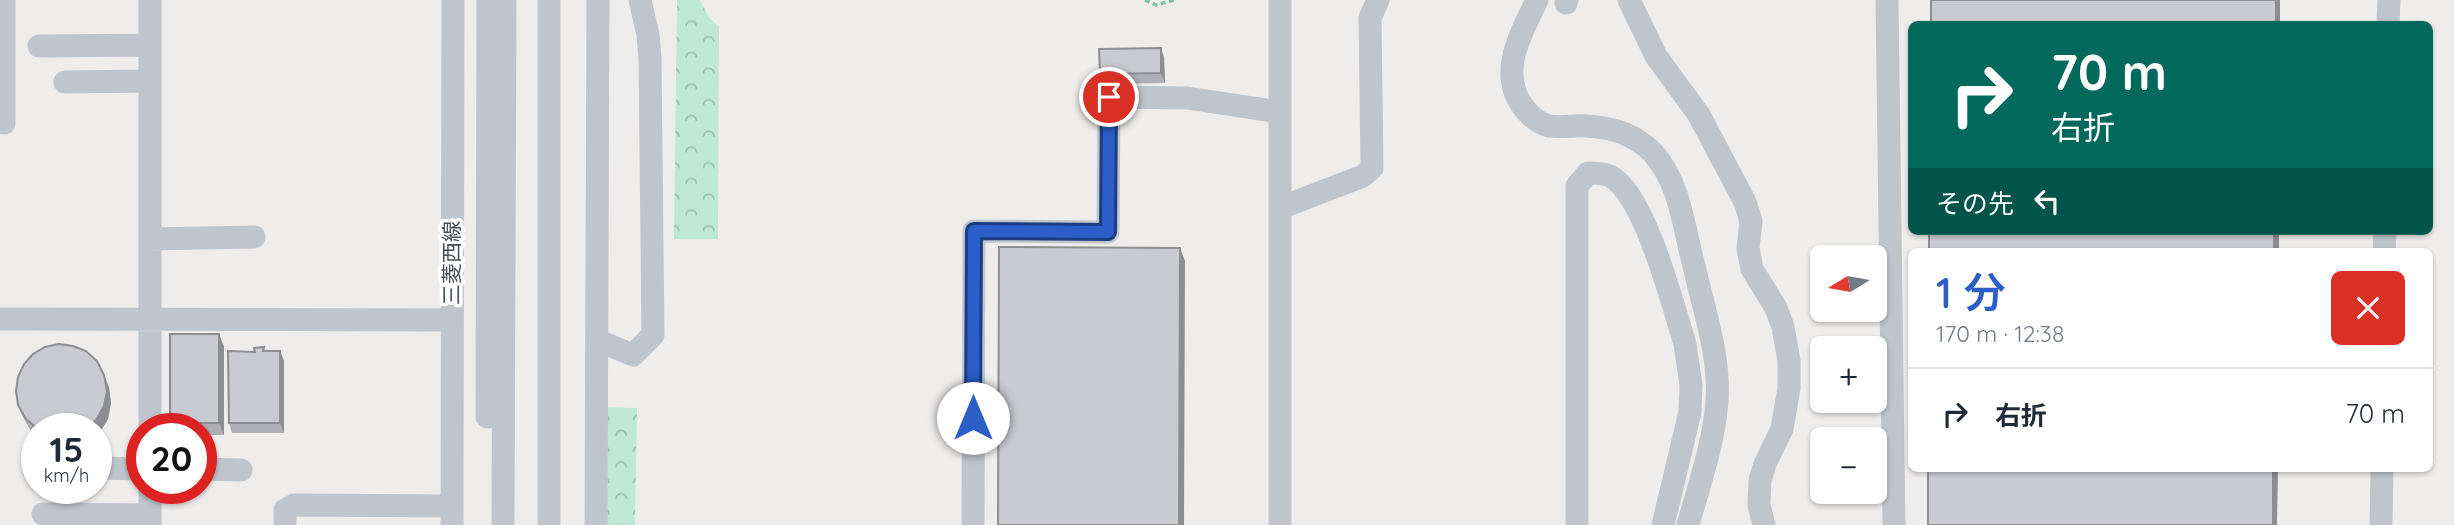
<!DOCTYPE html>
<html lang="ja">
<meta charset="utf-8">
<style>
body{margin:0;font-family:Quicksand,"Noto Sans JP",sans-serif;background:#f2f2f3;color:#1f2937;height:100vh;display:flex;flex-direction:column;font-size:26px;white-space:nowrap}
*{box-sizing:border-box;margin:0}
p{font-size:23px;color:#747a83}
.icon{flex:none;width:38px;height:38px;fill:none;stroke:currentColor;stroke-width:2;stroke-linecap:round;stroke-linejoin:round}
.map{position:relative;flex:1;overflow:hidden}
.details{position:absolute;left:1908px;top:248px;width:525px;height:224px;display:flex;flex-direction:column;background:#fff;border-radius:10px;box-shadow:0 2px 5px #0004}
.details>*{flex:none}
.top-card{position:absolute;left:1908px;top:21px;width:525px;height:214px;border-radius:10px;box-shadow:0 2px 5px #0004;background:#00695c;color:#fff;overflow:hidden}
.needle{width:46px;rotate:259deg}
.buttons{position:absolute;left:1810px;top:245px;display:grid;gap:14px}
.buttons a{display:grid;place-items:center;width:77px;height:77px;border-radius:10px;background:#fff;box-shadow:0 2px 5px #0004;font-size:35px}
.speed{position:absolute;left:21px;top:413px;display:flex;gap:14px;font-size:35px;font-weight:700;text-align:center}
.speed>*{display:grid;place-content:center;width:91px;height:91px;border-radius:50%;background:#fff;box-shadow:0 2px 5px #0004;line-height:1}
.speed small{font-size:18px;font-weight:400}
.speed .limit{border:10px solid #d22;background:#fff;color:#111}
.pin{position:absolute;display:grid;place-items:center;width:60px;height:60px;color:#fff;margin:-30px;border:4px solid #fff;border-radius:50%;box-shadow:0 2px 7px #0007}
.me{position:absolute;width:77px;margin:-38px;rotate:0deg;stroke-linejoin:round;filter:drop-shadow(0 0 5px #0008)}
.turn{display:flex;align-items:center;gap:24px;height:147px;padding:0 28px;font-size:32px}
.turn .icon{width:91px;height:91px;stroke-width:2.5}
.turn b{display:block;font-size:49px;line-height:60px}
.then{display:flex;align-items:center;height:66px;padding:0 28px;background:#0003;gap:14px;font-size:26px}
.round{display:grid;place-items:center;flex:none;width:74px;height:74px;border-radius:10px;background:#f2f2f3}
.head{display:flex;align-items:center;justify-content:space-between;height:119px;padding:0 28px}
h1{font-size:42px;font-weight:600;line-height:52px;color:#2c5ec9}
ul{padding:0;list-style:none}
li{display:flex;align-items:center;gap:21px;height:91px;padding:0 28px;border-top:2px solid #e0e1e3}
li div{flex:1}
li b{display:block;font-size:26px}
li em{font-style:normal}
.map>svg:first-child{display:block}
</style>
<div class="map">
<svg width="2454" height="525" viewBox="0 0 2454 525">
<defs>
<pattern id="forest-crowns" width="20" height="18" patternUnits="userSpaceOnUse" patternTransform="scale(1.75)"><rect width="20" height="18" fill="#bee9d4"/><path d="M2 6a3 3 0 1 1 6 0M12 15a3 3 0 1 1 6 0" fill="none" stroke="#9cbfaf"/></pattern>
</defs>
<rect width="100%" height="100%" fill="#efedec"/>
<path fill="url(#forest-crowns)" d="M677 0H700L710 19 719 26 718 239H674Z
M607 407 637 408 635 525H607Z"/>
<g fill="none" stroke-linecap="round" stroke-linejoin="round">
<path stroke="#7ac3a8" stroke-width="3.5" stroke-dasharray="5 3.5" stroke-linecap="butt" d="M1145 0 1156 5 1174 0"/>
<path stroke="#bfc5cd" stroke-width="23" d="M4 0V123
M1280 0V525
M1537 0C1521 34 1497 73 1524 108 1530 116 1539 123 1549 126 1562 128 1574 125 1586 126 1611 127 1636 135 1653 153 1680 182 1684 229 1694 266 1704 311 1720 355 1717 401 1714 443 1699 485 1688 525
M1629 0 1656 56 1699 115 1745 202 1751 221 1748 248 1752 269 1776 308 1783 327 1789 361V388L1782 429 1765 464 1760 480 1759 505 1764 525
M1887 0 1894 525
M1566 3 1567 0
M2388 24 2389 0
M39 46 150 45
M65 82 150 81
M1280 208 1363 176 1372 168 1370 18 1378 0
M150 239 254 237
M2384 252 2385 231
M0 319 451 320
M597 340 633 355 653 335 650 59 648 35 640 0
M487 417 488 0
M150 429V0
M96 468 142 469
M201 469 241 470
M150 488V525
M43 514 150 515
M285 525V510L294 505 452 506
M452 525 453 0
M503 525 505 0
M549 525V0
M596 525 598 0
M973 525 974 231 1108 232 1109 97 1187 98 1280 112
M1577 525V186L1588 173C1596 173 1603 173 1610 176 1645 194 1673 306 1685 344L1691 385 1690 412 1663 525
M2381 525 2382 469"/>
</g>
<path fill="#aeafb4" d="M1161 48 1164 58 1165 83 1103 84 1100 74Z
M219 334 224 347V435H201V429H172L170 423Z
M264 347 265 351H280L284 361V433H232L229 423Z
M109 387 111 403 108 419 100 432 96 429H37V436L31 431 23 417 18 405Z"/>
<path fill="#8d8e92" d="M2276 0H2280V24H2276Z
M1161 48 1164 58 1165 83 1161 73Z
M2274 231H2279V252H2274Z
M1180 248 1185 261 1184 525H1179Z
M219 334 224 347V435L219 423Z
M280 351 284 361V433L280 423Z
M104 375 109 387 111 403 108 419 100 432 96 436V429H84Z
M2273 469H2278L2277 525H2273Z"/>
<path fill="#cacbd1" stroke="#8d8e92" stroke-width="2" d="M1931 0H2276V24H1931Z
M1161 48V73L1100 74 1099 49Z
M1929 231H2274V252H1929Z
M999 247 1180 248 1179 525H998Z
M170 334H219V423H170Z
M59 344 73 346 86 351 97 361 104 375 107 391 104 406 96 420 84 429H38L26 419 18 405 16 391 18 377 24 364 33 354 45 347Z
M264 347 263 351H280V423H229L228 351 255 352 254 348Z
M1928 469H2273V525H1928Z"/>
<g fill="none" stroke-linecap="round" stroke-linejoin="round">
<g stroke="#1d3d83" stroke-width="18">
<path id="route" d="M973 418 974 231 1108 232 1109 97"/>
</g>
<use href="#route" stroke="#2c5ec9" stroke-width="12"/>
</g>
<g text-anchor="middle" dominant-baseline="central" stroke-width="7" stroke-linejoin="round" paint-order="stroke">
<g font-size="21" fill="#474d57" stroke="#fff">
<text transform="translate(451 263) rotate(-90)">三菱西線</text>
</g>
</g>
</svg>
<div class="buttons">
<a><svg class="needle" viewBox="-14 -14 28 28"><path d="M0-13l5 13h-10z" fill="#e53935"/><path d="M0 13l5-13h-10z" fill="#747a83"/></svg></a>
<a>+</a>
<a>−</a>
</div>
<div class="speed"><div>15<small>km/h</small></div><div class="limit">20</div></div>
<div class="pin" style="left:1109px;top:97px;background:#d93025"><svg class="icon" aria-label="arrive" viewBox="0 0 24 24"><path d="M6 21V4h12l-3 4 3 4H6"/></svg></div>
<svg class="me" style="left:973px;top:418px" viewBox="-20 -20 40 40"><circle r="19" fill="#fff"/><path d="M0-13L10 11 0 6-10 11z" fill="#2c5ec9"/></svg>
<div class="top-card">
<div class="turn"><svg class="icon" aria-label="right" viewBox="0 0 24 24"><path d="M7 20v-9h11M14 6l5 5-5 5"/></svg><div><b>70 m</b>右折</div></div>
<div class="then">その先<svg class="icon" aria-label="left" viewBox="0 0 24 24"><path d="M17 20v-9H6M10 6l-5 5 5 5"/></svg></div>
</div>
<section class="details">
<div class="head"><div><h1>1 分</h1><p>170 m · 12:38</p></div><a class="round" style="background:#d93025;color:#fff"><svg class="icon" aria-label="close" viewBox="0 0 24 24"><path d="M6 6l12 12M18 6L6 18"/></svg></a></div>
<ul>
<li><svg class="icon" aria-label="right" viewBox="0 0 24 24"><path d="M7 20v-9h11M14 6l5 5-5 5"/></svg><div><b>右折</b></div><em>70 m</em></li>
</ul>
</section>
</div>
